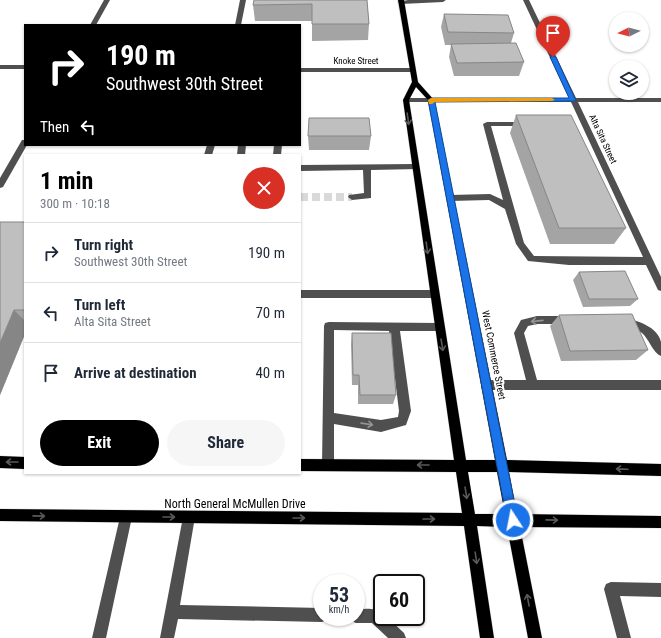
<!DOCTYPE html>
<meta charset="utf-8">
<style>
body{margin:0;font-family:"Roboto Condensed",sans-serif;background:#f6f6f7;color:#1f2937;height:100vh;display:flex;flex-direction:column;font-size:15px;white-space:nowrap}
*{box-sizing:border-box;margin:0}
p{font-size:13px;color:#747a83}
.icon{flex:none;width:22px;height:22px;fill:none;stroke:currentColor;stroke-width:2;stroke-linecap:round;stroke-linejoin:round}
.map{position:relative;flex:1;overflow:hidden}
.drawer{position:absolute;left:24px;top:154px;width:277px;height:320px;display:flex;flex-direction:column;background:#fff;border-radius:0px;box-shadow:0 1px 3px #0004}
.drawer>*{flex:none}
.guide{position:absolute;left:24px;top:24px;width:277px;height:122px;border-radius:0px;box-shadow:0 1px 3px #0004;background:#000;color:#fff;overflow:hidden}
.needle{width:26px;rotate:264deg}
.controls{position:absolute;left:609px;top:12px;display:grid;gap:8px}
.controls a{display:grid;place-items:center;width:40px;height:40px;border-radius:50%;background:#fff;box-shadow:0 1px 3px #0004;font-size:20px}
.speed{position:absolute;left:313px;top:574px;display:flex;gap:8px;font-size:20px;font-weight:700;text-align:center}
.speed>*{display:grid;place-content:center;width:52px;height:52px;border-radius:50%;background:#fff;box-shadow:0 1px 3px #0004;line-height:1}
.speed small{font-size:10px;font-weight:400}
.speed .limit{border:2px solid #111;border-radius:6px;background:#fff;color:#111}
.pin{position:absolute;display:grid;place-items:center;width:34px;height:34px;color:#fff;margin:-41px -17px;border-radius:50% 50% 50% 0;rotate:-45deg;box-shadow:0 0 4px #0007}
.pin .icon{rotate:45deg}
.me{position:absolute;width:44px;margin:-22px;rotate:349deg;stroke-linejoin:round;filter:drop-shadow(0 0 3px #0008)}
.turn{display:flex;align-items:center;gap:14px;height:84px;padding:0 16px;font-size:18px}
.turn .icon{width:52px;height:52px;stroke-width:2.5}
.turn b{display:block;font-size:28px;line-height:34px}
.then{display:flex;align-items:center;height:38px;padding:0 16px;background:#0003;gap:8px;font-size:15px}
.round{display:grid;place-items:center;flex:none;width:42px;height:42px;border-radius:21px;background:#f6f6f7}
.overview{display:flex;align-items:center;justify-content:space-between;height:68px;padding:0 16px}
h1{font-size:24px;font-weight:700;line-height:30px;color:#000}
.cta{display:flex;gap:8px;margin-top:auto;padding:8px 16px}
.cta a{flex:1;height:46px;border-radius:24px;background:#000;color:#fff;font-size:16px;font-weight:700;line-height:46px;text-align:center}
.cta a+a{background:#f6f6f7;color:#1f2937}
ul{padding:0;list-style:none}
li{display:flex;align-items:center;gap:12px;height:60px;padding:0 16px;border-top:1px solid #e0e1e3}
li div{flex:1}
li b{display:block;font-size:15px}
li em{font-style:normal}
.map>svg:first-child{display:block}
</style>
<div class="map">
<svg width="661" height="638" viewBox="0 0 661 638">
<rect width="100%" height="100%" fill="#fff"/>
<g fill="none" stroke-linecap="round" stroke-linejoin="round">
<path stroke="#d9d9d9" stroke-width="8" stroke-dasharray="8 4" stroke-linecap="butt" d="M300 197H352"/>
<g stroke="#dbdbdb" stroke-width="1">
<path id="major" d="M398 0H404L418 82 434 100 507 460 661 464V476L509 472 517 514 661 516V528L520 527 542 638H528L507 527 477 526 494 638H480L464 526 0 521V509L462 513 456 472 300 471V459L454 460 403 100 412 82ZM416 87 428 100 495 460H466L409 100ZM468 472H497L505 514H475Z
M0 456 25 457V469L0 468Z"/>
</g>
<path fill="#4f4f4f" fill-rule="evenodd" d="M104 0H110L96 25H90Z
M240 0H246L241 25H235Z
M408 0H446L443 2 401 4 398 2Z
M523 0H529L576 98H661V102H578L661 277V291L658 290 646 265H569L528 261 516 244 505 209 489 200 450 201 446 198 450 195 490 194 503 200 483 124 487 122H529V126H491L524 243 534 256 643 257 571 102H406L403 100 406 98H569Z
M0 65H25V69H0Z
M300 68H413L416 70 413 72H300Z
M22 140H25V145H27L3 187 0 188V178Z
M207 145H215L212 155H204Z
M238 145H246L245 155H237Z
M274 145H282L281 155H273Z
M415 164 418 165V169L371 170V198L352 200 348 197 349 195 364 193 363 170 300 171V165Z
M300 290H434L437 291 439 294 437 297 434 298H300Z
M537 316H568L572 317 573 320 572 323 568 324H537L528 326 524 333 537 380H661V390H486L482 389 481 385 482 381 486 380H526L514 333 521 320Z
M624 318C637 320 658 327 661 342 661 346 661 351 661 356 653 353 649 339 642 333 635 328 628 328 620 325L619 322 620 319Z
M329 322 439 323 443 324 444 327 443 330 439 331H400L411 411 406 425 381 432 334 424V465L332 469 328 471 324 469 322 465 324 326 325 323ZM334 330 389 331 399 411 398 417 381 420 334 413Z
M126 511 131 512 132 517 106 638H92L120 517 121 512Z
M189 511 194 512 195 517 180 605 322 608V617H328L327 620 322 622 178 619 174 638H160L183 517 184 512Z
M611 582 661 583V597L620 596 631 638H617L604 589 606 584Z
M356 609C365 609 375 607 382 613V617H387L404 633 406 638H388L372 623H356L351 621 349 617H356Z"/>
<use href="#major" fill="#000" fill-rule="evenodd"/>
</g>
<path fill="#a4a4a4" d="M367 0 369 24 368 40 312 41V21H255L253 5Z
M444 14 514 33 511 43 524 62 519 76H454L449 57 451 45H445L441 27Z
M516 115 626 228 614 244H550L510 133Z
M308 136H371L369 150H309Z
M25 222V334L0 395Z
M579 272 638 299 630 306 583 307 573 280Z
M559 315 648 350 636 360 561 361 550 326Z
M352 333 396 395 393 404H358V385H352L351 344Z"/>
<path fill="#868686" d="M14 310 25 321V334L0 395V343Z"/>
<path fill="#bfbfbf" stroke="#868686" d="M254 0H367L369 24H312V4L253 5Z
M444 14 508 15 514 33 448 32Z
M516 43 524 62 457 63 451 44Z
M516 115H571L626 228H559Z
M309 118H369L371 136H308Z
M0 222H25V310H14L0 343Z
M625 271 638 299H589L579 272Z
M632 314 648 350 570 351 559 315Z
M352 333H391L396 395H360L359 375H353Z"/>
<defs><path id="oneway-shaft" d="M-6 0H5M1.5-3L5.5 0L1.5 3" fill="none" stroke-width="1.6" stroke-linecap="round" stroke-linejoin="round"/></defs>
<g stroke="#595959">
<use href="#oneway-shaft" transform="translate(408 119) rotate(82)"/>
<use href="#oneway-shaft" transform="translate(427 248) rotate(82)"/>
<use href="#oneway-shaft" transform="translate(442 345) rotate(81)"/>
<use href="#oneway-shaft" transform="translate(12 462) rotate(-180)"/>
<use href="#oneway-shaft" transform="translate(423 465) rotate(-180)"/>
<use href="#oneway-shaft" transform="translate(622 469) rotate(-178)"/>
<use href="#oneway-shaft" transform="translate(466 493) rotate(81)"/>
<use href="#oneway-shaft" transform="translate(39 516) rotate(1)"/>
<use href="#oneway-shaft" transform="translate(169 517)"/>
<use href="#oneway-shaft" transform="translate(299 518)"/>
<use href="#oneway-shaft" transform="translate(429 519)"/>
<use href="#oneway-shaft" transform="translate(552 520) rotate(1)"/>
<use href="#oneway-shaft" transform="translate(476 558) rotate(82)"/>
<use href="#oneway-shaft" transform="translate(528 600) rotate(-101)"/>
</g>
<g stroke="#959595">
<use href="#oneway-shaft" transform="translate(537 321) rotate(174)"/>
<use href="#oneway-shaft" transform="translate(367 424) rotate(8)"/>
</g>
<path fill="#1a73e8" stroke="#114b97" d="M553 55 556 57 576 101 435 102 518 520 517 524 513 526 508 524 507 520 428 100 431 98H569L550 57Z"/>
<path fill="#f59e0b" d="M431 98H552L555 100 552 101 435 102 432 104H429L428 100Z"/>
<g text-anchor="middle" dominant-baseline="central" stroke-width="4" stroke-linejoin="round" paint-order="stroke">
<g font-size="9" fill="#000" stroke="#fff">
<text x="356" y="61">Knoke Street</text>
<text transform="translate(603 139) rotate(65)">Alta Sita Street</text>
</g>
<g font-size="10" fill="#000" stroke="#fff">
<text transform="translate(494 355) rotate(79)">West Commerce Street</text>
</g>
<g font-size="12" fill="#000" stroke="#fff">
<text x="235" y="504">North General McMullen Drive</text>
</g>
</g>
</svg>
<div class="controls">
<a><svg class="needle" viewBox="-14 -14 28 28"><path d="M0-13l5 13h-10z" fill="#e53935"/><path d="M0 13l5-13h-10z" fill="#747a83"/></svg></a>
<a><svg class="icon" aria-label="layers" viewBox="0 0 24 24"><path d="M12 4l9 5-9 5-9-5zM3 14l9 5 9-5"/></svg></a>
</div>
<div class="speed"><div>53<small>km/h</small></div><div class="limit">60</div></div>
<div class="pin" style="left:553px;top:57px;background:#d93025"><svg class="icon" aria-label="arrive" viewBox="0 0 24 24"><path d="M6 21V4h12l-3 4 3 4H6"/></svg></div>
<svg class="me" style="left:513px;top:520px" viewBox="-20 -20 40 40"><circle r="17" fill="#1a73e8" stroke="#fff" stroke-width="3"/><path d="M0-11L8 9 0 5-8 9z" fill="#fff"/></svg>
<div class="guide">
<div class="turn"><svg class="icon" aria-label="right" viewBox="0 0 24 24"><path d="M7 20v-9h11M14 6l5 5-5 5"/></svg><div><b>190 m</b>Southwest 30th Street</div></div>
<div class="then">Then<svg class="icon" aria-label="left" viewBox="0 0 24 24"><path d="M17 20v-9H6M10 6l-5 5 5 5"/></svg></div>
</div>
<section class="drawer">
<div class="overview"><div><h1>1 min</h1><p>300 m · 10:18</p></div><a class="round" style="background:#d93025;color:#fff"><svg class="icon" aria-label="close" viewBox="0 0 24 24"><path d="M6 6l12 12M18 6L6 18"/></svg></a></div>
<ul>
<li><svg class="icon" aria-label="right" viewBox="0 0 24 24"><path d="M7 20v-9h11M14 6l5 5-5 5"/></svg><div><b>Turn right</b><p>Southwest 30th Street</p></div><em>190 m</em></li>
<li><svg class="icon" aria-label="left" viewBox="0 0 24 24"><path d="M17 20v-9H6M10 6l-5 5 5 5"/></svg><div><b>Turn left</b><p>Alta Sita Street</p></div><em>70 m</em></li>
<li><svg class="icon" aria-label="arrive" viewBox="0 0 24 24"><path d="M6 21V4h12l-3 4 3 4H6"/></svg><div><b>Arrive at destination</b></div><em>40 m</em></li>
</ul>
<div class="cta"><a>Exit</a><a>Share</a></div>
</section>
</div>
